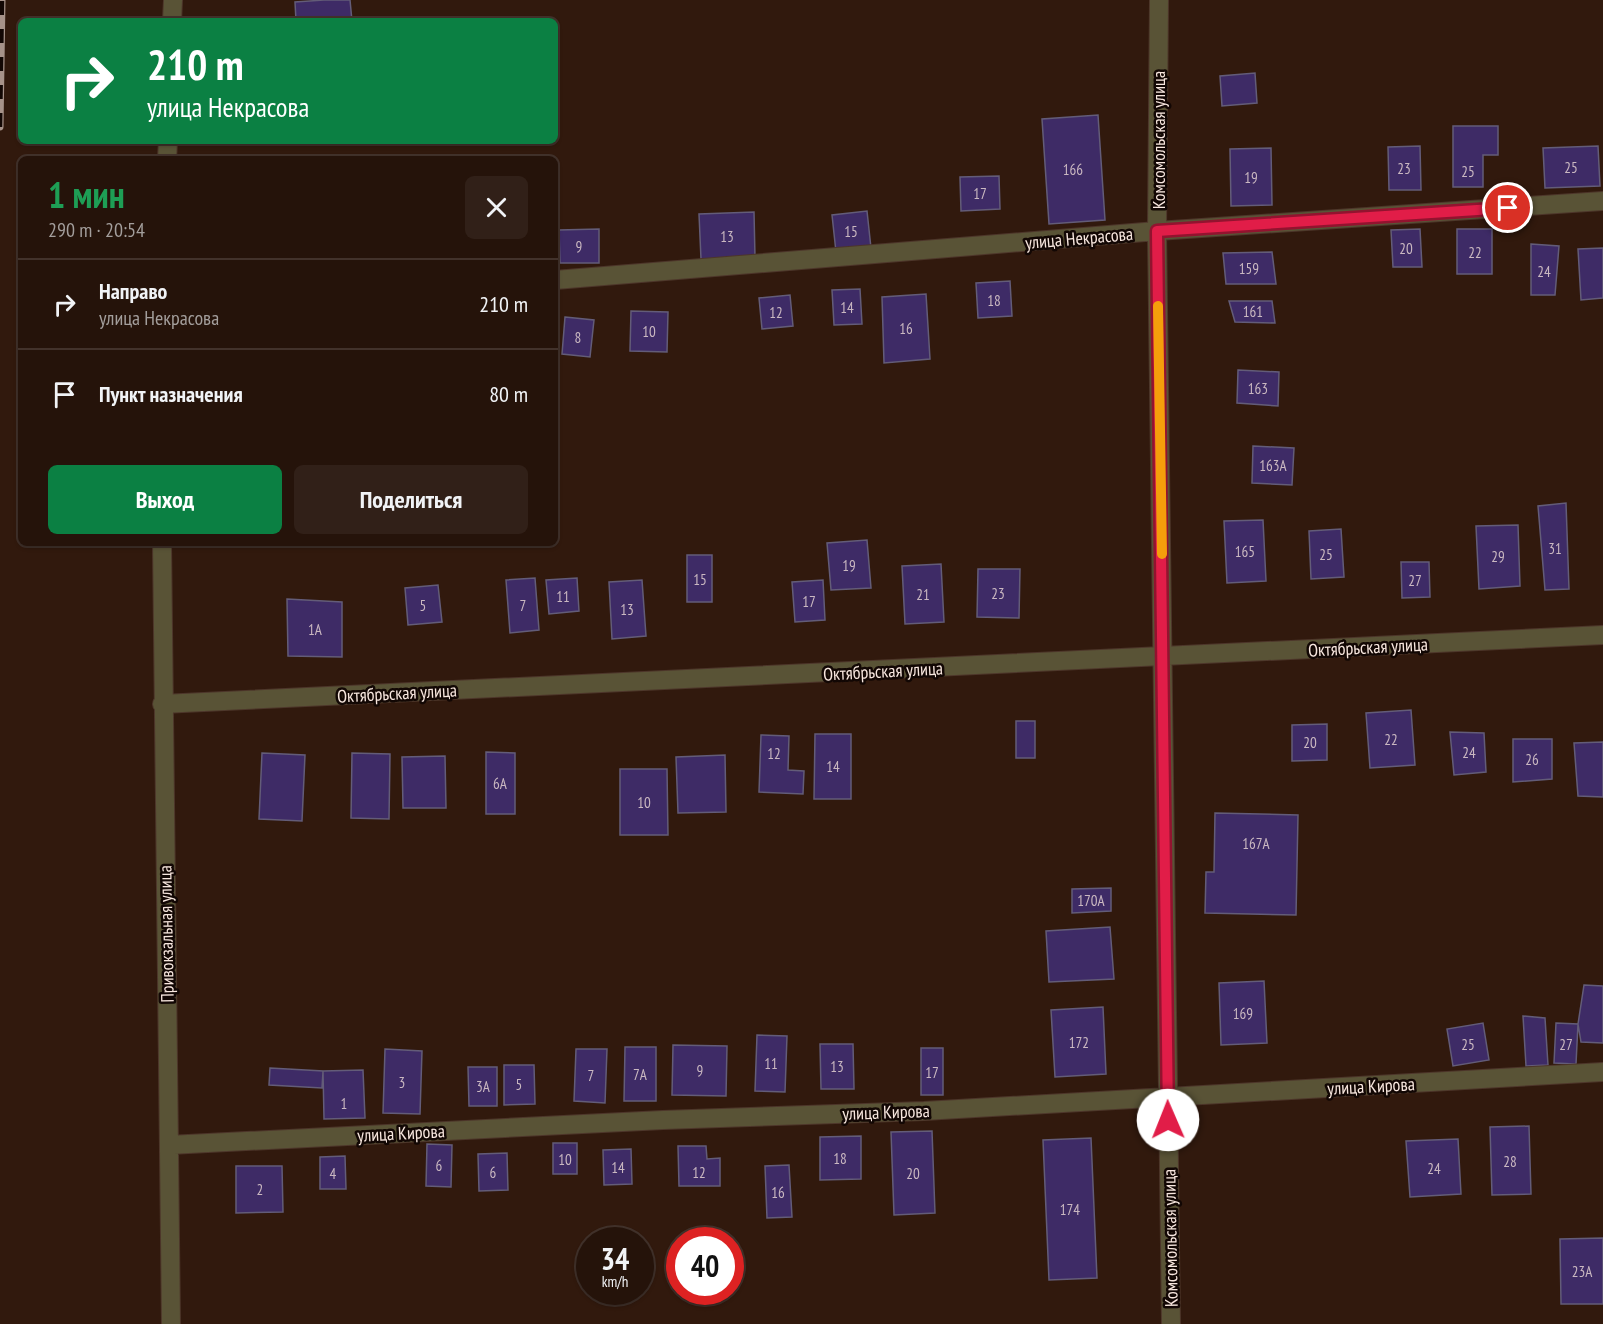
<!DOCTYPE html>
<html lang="ru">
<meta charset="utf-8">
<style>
body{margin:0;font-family:"PT Sans Narrow",sans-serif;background:#312018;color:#f1f3f6;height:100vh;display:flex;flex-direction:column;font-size:22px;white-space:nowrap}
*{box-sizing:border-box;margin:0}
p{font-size:20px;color:#a39e9c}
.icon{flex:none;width:33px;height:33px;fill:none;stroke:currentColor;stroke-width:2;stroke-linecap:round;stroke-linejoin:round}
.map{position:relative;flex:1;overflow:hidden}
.side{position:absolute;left:18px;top:156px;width:540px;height:390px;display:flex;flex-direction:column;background:#25130a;border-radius:9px;box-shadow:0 2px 4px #0004,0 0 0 2px #42322b}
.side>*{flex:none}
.top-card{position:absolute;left:18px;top:18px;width:540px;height:126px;border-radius:9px;box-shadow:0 2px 4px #0004,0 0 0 2px #42322b;background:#0b8043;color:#fff;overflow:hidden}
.speed{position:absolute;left:576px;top:1227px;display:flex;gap:12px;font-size:30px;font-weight:700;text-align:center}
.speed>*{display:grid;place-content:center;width:78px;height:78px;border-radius:50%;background:#25130a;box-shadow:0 2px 4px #0004,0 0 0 2px #42322b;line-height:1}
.speed small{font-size:15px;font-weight:400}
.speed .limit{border:9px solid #d22;background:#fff;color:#111}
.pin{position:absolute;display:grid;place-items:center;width:51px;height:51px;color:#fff;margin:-26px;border:3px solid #fff;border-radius:50%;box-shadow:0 2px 6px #0007}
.me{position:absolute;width:66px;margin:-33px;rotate:359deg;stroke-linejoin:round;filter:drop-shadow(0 0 4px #0008)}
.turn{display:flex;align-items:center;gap:21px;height:126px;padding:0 30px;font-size:27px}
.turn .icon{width:78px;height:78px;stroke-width:2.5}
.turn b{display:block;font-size:42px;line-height:51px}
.round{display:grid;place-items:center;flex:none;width:63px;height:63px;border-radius:9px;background:#312018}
.overview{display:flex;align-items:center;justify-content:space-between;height:102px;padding:0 30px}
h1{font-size:36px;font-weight:700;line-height:45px;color:#1e9e55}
.cta{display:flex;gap:12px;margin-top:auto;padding:12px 30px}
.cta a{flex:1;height:69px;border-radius:9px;background:#0b8043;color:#fff;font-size:24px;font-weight:700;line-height:69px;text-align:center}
.cta a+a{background:#312018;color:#f1f3f6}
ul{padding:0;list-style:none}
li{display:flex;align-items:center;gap:18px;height:90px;padding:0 30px;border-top:2px solid #42322b}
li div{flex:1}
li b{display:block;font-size:22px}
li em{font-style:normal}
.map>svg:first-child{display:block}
</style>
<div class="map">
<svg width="1603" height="1324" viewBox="0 0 1603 1324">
<rect width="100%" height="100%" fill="#31190d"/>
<path fill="#3e2b66" stroke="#635c78" stroke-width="1.5" d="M324 0H350L352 21H296L295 2Z
M1255 73 1257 103 1222 106 1220 76Z
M1098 115 1105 220 1049 224 1042 119Z
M1453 126H1498V155H1483V187H1453Z
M1420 146 1421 190H1389L1388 147Z
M1598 146 1600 186 1545 188 1543 148Z
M1271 148 1272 205 1231 206 1230 149Z
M999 176 1000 209 961 211 960 177Z
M867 211 871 248 836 252 832 215Z
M754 212 755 257 701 259 699 214Z
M599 229V263H560L559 230Z
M1420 229 1422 267H1393L1391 230Z
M1457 229H1492V274H1457Z
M1531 244 1559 246 1555 295H1531Z
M1603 248V298L1581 300 1578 249Z
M1272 252 1276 284H1226L1223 253Z
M1010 281 1012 316 978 318 976 283Z
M860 289 862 324 834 325 832 290Z
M926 294 930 359 884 363 882 297Z
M790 295 793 326 762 329 759 298Z
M1229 301H1272L1275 323 1235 322Z
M631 311 668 312 667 352 630 351Z
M565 317 594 320 590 357 562 354Z
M1238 370 1279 372 1278 406 1237 403Z
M1253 446 1294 448 1292 485 1252 483Z
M1566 503 1569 589 1545 590 1538 506Z
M1263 520 1266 581 1227 583 1224 521Z
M1518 525 1520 586 1479 589 1476 526Z
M1341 529 1344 577 1311 579 1309 531Z
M867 540 871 588 831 590 827 543Z
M687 555H712V602H687Z
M1401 562H1429L1430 597 1402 598Z
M941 564 944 622 905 624 902 566Z
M978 569H1020L1019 618 977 617Z
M535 578 539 630 510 633 506 580Z
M577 578 579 611 549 614 546 580Z
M642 580 646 636 612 639 609 582Z
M823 580 825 620 795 622 792 582Z
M438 585 442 622 408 625 405 588Z
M287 599 342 602V657L288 656Z
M1411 710 1415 765 1370 768 1366 713Z
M1016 721H1035V758H1016Z
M1327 724V760L1292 761V725Z
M1450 732 1484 733 1486 772 1454 775Z
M815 734H851V799H814Z
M761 735 789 736 788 770 804 771 803 794 759 792Z
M1513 739H1552V779L1513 782Z
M1603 742V797L1578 796 1574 743Z
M486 752 515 753V814H486Z
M262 753 305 755 302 821 259 819Z
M352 753 390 754 389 819 351 818Z
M725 755 726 812 678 813 676 757Z
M445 756 446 808H403L402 757Z
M620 769H667L668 835H620Z
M1215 813 1298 815 1296 915 1205 913 1206 872H1214Z
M1111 888V911L1072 913V889Z
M1110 927 1114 979 1049 982 1046 931Z
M1264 981 1267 1043 1221 1045 1219 983Z
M1584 985 1603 986V1043L1581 1042 1578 1024Z
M1103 1007 1106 1074 1055 1077 1051 1010Z
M1523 1016 1545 1018 1548 1065 1526 1066Z
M1483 1023 1489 1060 1453 1066 1447 1029Z
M1556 1023 1578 1024 1576 1064 1554 1063Z
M757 1035 787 1036 785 1092 755 1091Z
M820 1044H853L854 1089H821Z
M673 1045 727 1046 726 1096 672 1095Z
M625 1047H656V1101H624Z
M921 1048H943V1095H921Z
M385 1049 422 1051 420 1114 383 1113Z
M576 1049H607L605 1103 574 1101Z
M504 1065H534L535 1104 504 1105Z
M468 1067H497V1106H469Z
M270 1068 323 1071 322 1088 269 1085Z
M363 1070 365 1118 324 1119 323 1071Z
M1529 1126 1531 1194 1492 1195 1490 1127Z
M932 1131 935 1213 894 1215 891 1132Z
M861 1136V1179L820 1180V1137Z
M1091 1138 1097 1278 1049 1280 1043 1140Z
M1458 1139 1461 1194 1410 1197 1406 1141Z
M553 1143H577V1174H553Z
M427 1144 452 1145 451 1187 426 1186Z
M678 1146H706L707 1159 720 1158V1186H679Z
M631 1149 632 1184 604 1185 603 1150Z
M507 1153 508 1190 479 1191 478 1154Z
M345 1156 346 1189H320V1157Z
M789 1165 792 1217 767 1218 765 1166Z
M236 1166H282L283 1212 236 1213Z
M1603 1238V1304H1561L1560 1239Z"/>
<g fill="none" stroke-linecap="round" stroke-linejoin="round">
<g stroke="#4d362a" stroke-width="20">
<path id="minor" d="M1159 0 1157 231 1171 1324
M172 21 173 0
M167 159 168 141
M555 280 1157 231 1603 201
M162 543 171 1324
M162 704 1603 635
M169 1145 663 1120 924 1111 1603 1072"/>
</g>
<use href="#minor" stroke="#595336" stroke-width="18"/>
<g stroke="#a69289" stroke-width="7">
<path id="rail" d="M0 127 2 0"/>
</g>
<use href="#rail" stroke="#120704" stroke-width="4.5" stroke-dasharray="14" stroke-linecap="butt"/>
</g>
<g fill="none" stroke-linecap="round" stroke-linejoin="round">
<g stroke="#92132f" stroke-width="15">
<path id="route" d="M1168 1120 1157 231 1508 208"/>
</g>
<use href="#route" stroke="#e11d48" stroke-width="10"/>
<path stroke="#f59e0b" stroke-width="10" d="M1158 306 1162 554"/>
</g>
<g text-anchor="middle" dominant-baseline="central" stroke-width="5" stroke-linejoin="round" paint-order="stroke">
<g font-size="15" fill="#cab8c1">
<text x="1571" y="167">25</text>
<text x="1404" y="168">23</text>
<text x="1073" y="169">166</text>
<text x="1468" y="171">25</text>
<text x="1251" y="177">19</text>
<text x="980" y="193">17</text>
<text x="851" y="231">15</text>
<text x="727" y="236">13</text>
<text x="579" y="246">9</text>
<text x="1406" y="248">20</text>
<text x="1475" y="252">22</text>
<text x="1249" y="268">159</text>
<text x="1544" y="271">24</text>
<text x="994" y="300">18</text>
<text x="847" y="307">14</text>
<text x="1253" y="311">161</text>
<text x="776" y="312">12</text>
<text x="906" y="328">16</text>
<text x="649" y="331">10</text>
<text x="578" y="337">8</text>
<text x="1258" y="388">163</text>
<text x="1273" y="465">163А</text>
<text x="1555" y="548">31</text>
<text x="1245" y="551">165</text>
<text x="1326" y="554">25</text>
<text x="1498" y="556">29</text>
<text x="849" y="565">19</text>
<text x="700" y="579">15</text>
<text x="1415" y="580">27</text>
<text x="998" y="593">23</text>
<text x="923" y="594">21</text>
<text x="563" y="596">11</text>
<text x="809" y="601">17</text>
<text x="423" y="605">5</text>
<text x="523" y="605">7</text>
<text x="627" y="609">13</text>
<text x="315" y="629">1А</text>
<text x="1391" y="739">22</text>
<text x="1310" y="742">20</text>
<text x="1469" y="752">24</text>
<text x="774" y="753">12</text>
<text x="1532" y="759">26</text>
<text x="833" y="766">14</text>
<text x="500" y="783">6А</text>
<text x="644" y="802">10</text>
<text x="1256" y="843">167А</text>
<text x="1091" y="900">170А</text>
<text x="1243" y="1013">169</text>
<text x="1079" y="1042">172</text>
<text x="1468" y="1044">25</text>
<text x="1566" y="1044">27</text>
<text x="771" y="1063">11</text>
<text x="837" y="1066">13</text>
<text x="700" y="1070">9</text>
<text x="932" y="1072">17</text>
<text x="640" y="1074">7А</text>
<text x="591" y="1075">7</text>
<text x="402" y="1082">3</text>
<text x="519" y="1084">5</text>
<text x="483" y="1086">3А</text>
<text x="344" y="1103">1</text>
<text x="840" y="1158">18</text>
<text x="565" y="1159">10</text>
<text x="1510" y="1161">28</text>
<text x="439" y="1165">6</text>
<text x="618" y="1167">14</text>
<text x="1434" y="1168">24</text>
<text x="493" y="1172">6</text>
<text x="699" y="1172">12</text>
<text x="333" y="1173">4</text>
<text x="913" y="1173">20</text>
<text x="260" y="1189">2</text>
<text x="778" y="1192">16</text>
<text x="1070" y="1209">174</text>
<text x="1582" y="1271">23А</text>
</g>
<g font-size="18" fill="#f8e7df" stroke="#120704">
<text transform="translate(1158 140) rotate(-90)">Комсомольская улица</text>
<text transform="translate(1079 238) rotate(-5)">улица Некрасова</text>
<text transform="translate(1368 647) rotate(-3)">Октябрьская улица</text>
<text transform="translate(883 671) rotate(-3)">Октябрьская улица</text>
<text transform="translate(397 693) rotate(-3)">Октябрьская улица</text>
<text transform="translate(166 934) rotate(-91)">Привокзальная улица</text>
<text transform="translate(1371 1086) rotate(-3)">улица Кирова</text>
<text transform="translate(886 1112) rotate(-2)">улица Кирова</text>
<text transform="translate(401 1133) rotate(-3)">улица Кирова</text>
<text transform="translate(1170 1238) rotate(-91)">Комсомольская улица</text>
</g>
</g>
</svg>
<div class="speed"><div>34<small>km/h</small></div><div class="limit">40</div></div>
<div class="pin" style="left:1508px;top:208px;background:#d93025"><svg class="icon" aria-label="arrive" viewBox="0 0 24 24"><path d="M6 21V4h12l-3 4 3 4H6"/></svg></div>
<svg class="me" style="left:1168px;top:1120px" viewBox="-20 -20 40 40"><circle r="19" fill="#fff"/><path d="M0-13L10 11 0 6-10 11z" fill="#e11d48"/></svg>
<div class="top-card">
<div class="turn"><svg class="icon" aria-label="right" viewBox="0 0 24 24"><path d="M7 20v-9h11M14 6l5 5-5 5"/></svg><div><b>210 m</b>улица Некрасова</div></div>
</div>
<section class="side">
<div class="overview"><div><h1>1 мин</h1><p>290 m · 20:54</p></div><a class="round"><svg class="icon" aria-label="close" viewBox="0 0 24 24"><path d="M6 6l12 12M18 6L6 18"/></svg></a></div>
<ul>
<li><svg class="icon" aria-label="right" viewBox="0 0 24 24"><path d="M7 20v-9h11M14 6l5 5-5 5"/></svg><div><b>Направо</b><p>улица Некрасова</p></div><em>210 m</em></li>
<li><svg class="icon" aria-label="arrive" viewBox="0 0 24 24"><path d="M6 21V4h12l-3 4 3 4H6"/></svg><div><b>Пункт назначения</b></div><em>80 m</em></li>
</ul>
<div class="cta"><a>Выход</a><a>Поделиться</a></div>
</section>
</div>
